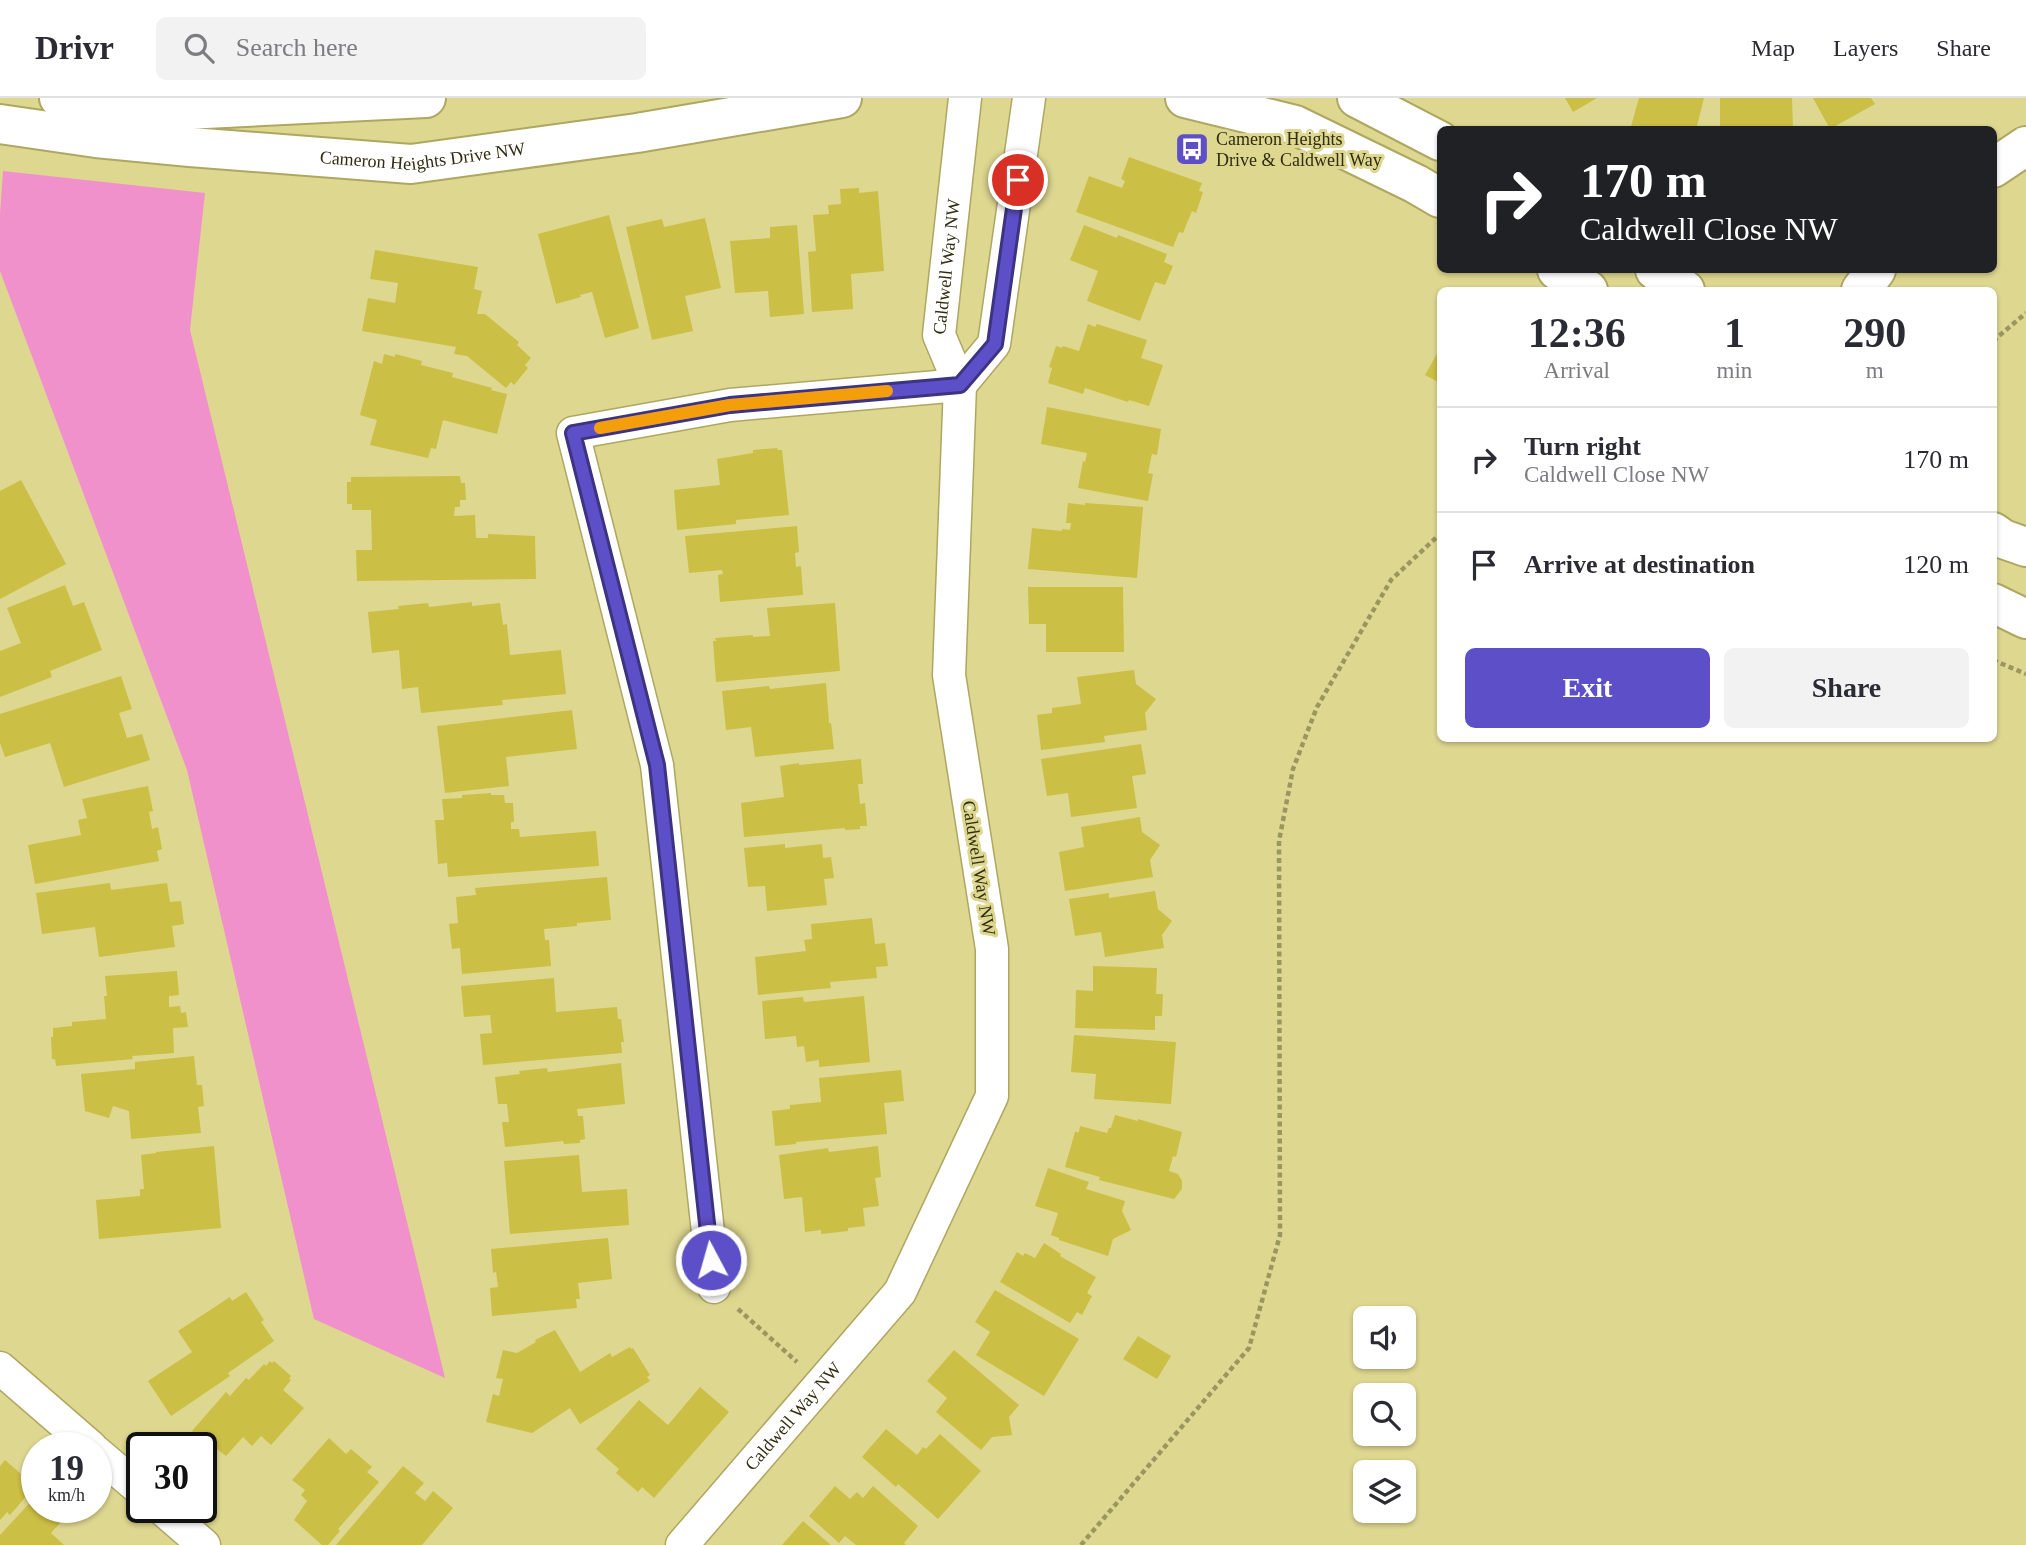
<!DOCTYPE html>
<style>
body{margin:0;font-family:"Times New Roman",serif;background:#f2f2f3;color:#2b2b33;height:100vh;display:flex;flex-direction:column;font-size:26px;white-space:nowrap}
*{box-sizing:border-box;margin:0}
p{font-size:23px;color:#7c7c81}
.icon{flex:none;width:38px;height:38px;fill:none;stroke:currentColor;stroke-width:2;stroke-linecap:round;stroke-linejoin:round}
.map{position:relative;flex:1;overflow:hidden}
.sheet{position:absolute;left:1437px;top:189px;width:560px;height:455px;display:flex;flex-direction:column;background:#fff;border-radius:10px;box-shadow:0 2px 5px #0004}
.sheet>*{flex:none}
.hud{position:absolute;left:1437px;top:28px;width:560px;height:147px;border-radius:10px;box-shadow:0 2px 5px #0004;background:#202124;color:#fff;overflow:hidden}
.controls{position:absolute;left:1353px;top:1208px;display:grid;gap:14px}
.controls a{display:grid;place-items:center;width:63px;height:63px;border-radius:10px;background:#fff;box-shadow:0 2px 5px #0004;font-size:35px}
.speed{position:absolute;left:21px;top:1334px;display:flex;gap:14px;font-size:35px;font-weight:700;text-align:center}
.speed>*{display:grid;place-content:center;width:91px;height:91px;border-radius:50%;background:#fff;box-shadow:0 2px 5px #0004;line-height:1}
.speed small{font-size:18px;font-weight:400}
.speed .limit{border:4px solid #111;border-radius:10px;background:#fff;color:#111}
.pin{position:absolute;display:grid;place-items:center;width:60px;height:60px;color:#fff;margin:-30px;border:4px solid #fff;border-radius:50%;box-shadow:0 2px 7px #0007}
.me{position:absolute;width:77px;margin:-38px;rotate:354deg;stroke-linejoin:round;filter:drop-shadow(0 0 5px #0008)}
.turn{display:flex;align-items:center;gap:24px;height:147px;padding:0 28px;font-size:32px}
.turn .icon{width:91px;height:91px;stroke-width:2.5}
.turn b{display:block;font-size:49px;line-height:60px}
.eta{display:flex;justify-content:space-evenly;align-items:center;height:119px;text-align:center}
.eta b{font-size:42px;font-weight:700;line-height:49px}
.cta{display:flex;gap:14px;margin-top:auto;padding:14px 28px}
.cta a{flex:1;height:80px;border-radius:10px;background:#5d4fc7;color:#fff;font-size:28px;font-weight:700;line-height:80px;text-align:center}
.cta a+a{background:#f2f2f3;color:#2b2b33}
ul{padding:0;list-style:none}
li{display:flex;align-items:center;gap:21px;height:105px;padding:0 28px;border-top:2px solid #e1e1e2}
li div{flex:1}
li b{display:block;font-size:26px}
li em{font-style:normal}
header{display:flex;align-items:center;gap:42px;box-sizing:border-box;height:98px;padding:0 35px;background:#fff;border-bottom:2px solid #e1e1e2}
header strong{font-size:33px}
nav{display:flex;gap:38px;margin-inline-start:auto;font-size:24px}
.search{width:490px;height:63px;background:#f2f2f3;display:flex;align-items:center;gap:18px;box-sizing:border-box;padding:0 24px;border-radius:10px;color:#7c7c81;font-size:26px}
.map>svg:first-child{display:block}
</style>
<header>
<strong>Drivr</strong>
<div class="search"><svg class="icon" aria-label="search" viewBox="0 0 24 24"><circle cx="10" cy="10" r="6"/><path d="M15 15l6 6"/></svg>Search here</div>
<nav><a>Map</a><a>Layers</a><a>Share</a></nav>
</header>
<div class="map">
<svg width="2026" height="1447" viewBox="0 0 2026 1447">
<rect width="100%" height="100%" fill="#ded790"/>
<path fill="#f191cc" d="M3 73 205 95 190 232 445 1280 314 1221 187 672 0 173V116Z"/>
<path fill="#ccbf45" d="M1565 0H1597L1573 14Z
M1639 0H1704L1696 32H1630Z
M1720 0H1792L1793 32H1720Z
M1813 0H1871L1875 6 1830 31Z
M1129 59 1202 85 1199 93 1203 94 1196 115 1192 113 1183 135 1179 134 1173 149 1076 114 1089 78 1122 90 1125 83 1121 81Z
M859 90V95L878 93 884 173 851 176 853 211 812 214 808 154 816 153 813 117 829 116 828 107 841 106 840 91Z
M609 117 639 230 605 240 592 194 580 197 581 199 556 206 538 136Z
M705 120 721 190 685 198 693 233 652 242 626 129 662 121 664 129Z
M797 127 804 216 770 219 768 193 735 195 730 143 770 140V129Z
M1084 127 1117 140 1118 137 1167 156 1164 164 1173 168 1165 187 1155 184 1140 223 1087 203 1098 173 1070 162Z
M375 152 478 169 474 191 482 193 477 216H485L519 244 517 247 531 260 525 267 528 270 514 287 511 284 506 290 467 258 454 256 456 249 362 233 368 200 395 205 398 185 370 181Z
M1088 226 1095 229 1097 226 1147 242 1141 260 1163 267 1149 308 1129 302 1128 304 1085 290 1083 296 1048 285 1052 270 1049 269 1056 248 1062 250 1063 248 1079 253Z
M1438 254 1440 256V285L1425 277Z
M384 256 395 259V256L422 263 421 267 453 275 452 279 492 290 491 292 507 296 497 336 443 322 436 351 431 350 428 360 370 347 377 322 360 317 374 263 382 266Z
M1047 309 1161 331 1157 357 1152 356 1148 375 1153 376 1148 403 1078 390 1083 363 1085 364 1087 355 1041 346Z
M777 350 778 352H782L789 417 736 422V426L677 432 674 392 720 387 717 361 753 355V352Z
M460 378 461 385H465L466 402H460V409H455L454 418 475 417 476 440H488V436L535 438 536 481 357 483 356 452H372L371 412H352V406H347V384H351V379Z
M21 382 66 466 0 501V393Z
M1068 405 1085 407V405L1143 409 1137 480 1028 471 1032 430 1062 433V431L1070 432 1071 425H1066Z
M797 428 799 454 795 455 796 469 801 468 803 497 720 504 718 477 723 476 722 472 689 475 685 438Z
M65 487 73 508 84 504 102 552 50 573 52 579 0 599V553L21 545 7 510Z
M1028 489H1123L1124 554H1046V526H1029Z
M472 504V508L500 505 503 527 507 526 510 557 561 552 566 596 502 602 503 607 421 615 418 589 402 591 399 552 372 555 368 514 399 511 398 508 428 505 429 509Z
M835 505 840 573 716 584 713 543H716L715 540 753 537V539L770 538 767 510Z
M1134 572 1136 586 1156 601 1145 615 1147 632 1104 638 1105 644 1041 652 1037 617 1052 615V610L1081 606 1077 579Z
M121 578 132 611 119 615 127 640 142 636 150 662 64 689 50 645 5 659 0 645V616Z
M826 585 829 625H831L834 651 755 659 751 629 726 632 722 593 769 588 770 591Z
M572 612 577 651 506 659 509 688 445 695 437 628Z
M1141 646 1146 676 1132 678 1137 710 1071 719 1068 695 1047 698 1041 661Z
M861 661 863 686H858L860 706 865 705 867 728H860V731L845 732V730L744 739 741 705 784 699 780 668 799 665V667Z
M148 688 153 713 149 714 152 731 158 729 162 751 157 753 159 763 35 786 28 747 81 737 78 722 87 720 82 701Z
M491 695V697H504L505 705H513L514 724H511V731H519L520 739 596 733 599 768 448 779 447 765 438 766 435 722H444L442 701 462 700V697Z
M1140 719 1142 734 1160 747 1150 762 1153 779 1065 793 1059 754 1084 749 1081 729Z
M785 746V750L822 746 823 760 831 759 834 780 824 781 827 807 767 813 765 788 748 789 744 750Z
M607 779 611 822 577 825V828L544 831 545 842H549L551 868 462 876 460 850 452 851 449 826 458 825 456 799 476 797 475 790Z
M110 785 111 792 167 785 170 804 181 803 184 826 172 828 175 849 99 859 95 829 42 836 36 795Z
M1155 793 1158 811 1172 823 1162 837 1164 850 1105 859 1101 834 1075 838 1069 801 1109 795V800Z
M872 820 875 846 885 845 888 868 876 869 877 880 830 884 831 890 758 897 755 859 806 853 804 842 812 841 811 826Z
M1093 868 1157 870 1156 896H1163L1162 918H1155V932L1075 930 1076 892 1093 893Z
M177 873 179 897 169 898V909L180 908 181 915 186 914 188 929 173 930 174 955 132 958 133 961 56 968 55 961H52L51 939H53V930L72 928V924L106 921 104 898H107L105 878Z
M554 880 556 914 617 909 618 921H621L624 944H621L622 955 483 967 480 936 492 935 490 917 464 919 461 888Z
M864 898 870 964 819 969V962L806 964 804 948 797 949 796 938 765 941 762 903 803 899 804 904Z
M1074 937 1176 944 1171 1006 1094 1001 1096 976 1071 974Z
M194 958 197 987H202L204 1008 198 1009 201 1035 131 1041 129 1013 113 1008 109 1020 85 1013 81 976 135 971V964Z
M621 965 625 1006 577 1011 578 1018H583L585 1041 580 1042V1045L564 1046 563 1043 505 1049 502 1024H509L507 1006H498L495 979 520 976 519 973 547 970 548 974Z
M901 972 904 1003 884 1005 887 1036 796 1044V1046L775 1048 772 1013 790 1011V1007L821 1004 819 980Z
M1115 1017 1138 1023V1021L1182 1034 1176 1059 1173 1058 1169 1073 1178 1076 1182 1083V1091L1174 1101 1099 1082 1100 1079 1065 1069 1075 1034H1079L1080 1028 1107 1035 1109 1030H1111Z
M214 1048 221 1130 99 1141 96 1102 140 1098V1091H144L141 1057 156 1055V1054Z
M878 1048 881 1079 875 1080 879 1108 863 1110 865 1128 848 1130V1133L821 1136V1132L805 1134 802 1099 784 1101 779 1057 828 1050 829 1054Z
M579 1057 582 1094 627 1091 629 1127 510 1136 504 1063Z
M1048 1070 1089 1084 1086 1091 1125 1103 1122 1113 1131 1132 1113 1141 1108 1158 1059 1142V1140L1051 1137 1058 1115 1035 1108Z
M608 1140 612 1181 578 1185 580 1201H576L577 1210 492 1218 490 1190 498 1189 496 1174 493 1175 491 1151Z
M1044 1145 1061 1156 1060 1158 1096 1179 1087 1195 1092 1198 1082 1217 1077 1214 1070 1225 1000 1184 1017 1154 1023 1158 1025 1155 1035 1160Z
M995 1192 1079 1241 1044 1298 976 1257 990 1234 975 1224Z
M246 1194 264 1222 261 1224 274 1243 228 1275 230 1278 171 1318 148 1283 192 1254 178 1233 230 1199 232 1203Z
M555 1232 580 1274 610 1255 612 1259 630 1249 631 1251 633 1250 650 1277 647 1279 650 1283 580 1326 570 1310 532 1335 486 1324 493 1296 499 1298 503 1281 496 1280 503 1252 517 1255 536 1244 535 1242Z
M1138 1238 1171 1258 1157 1281 1123 1261Z
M954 1252 1019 1307 1009 1319 1012 1337 992 1339 981 1352 936 1314 947 1300 927 1283Z
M270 1263 272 1265 274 1263 291 1278 289 1281 291 1282 283 1292 304 1310 271 1347 261 1338 252 1348 243 1339 226 1358 212 1347 211 1349 192 1333 226 1294 230 1298 246 1280 249 1282 264 1266 266 1268Z
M700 1289 729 1314 654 1400 642 1389 638 1394 616 1375 619 1371 596 1351 639 1302 668 1327Z
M886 1331 917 1357 923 1349 926 1351 940 1336 981 1373 938 1421 898 1386 896 1389 862 1359Z
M329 1340 346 1356 351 1351 372 1369 367 1374 379 1384 338 1431 340 1433 328 1447H322L294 1422 307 1403 301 1397 305 1392 292 1382Z
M5 1362 35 1388 10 1417 7 1414 0 1422V1368Z
M403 1368 424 1385 415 1395 425 1403 433 1393 453 1410 422 1447H336Z
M835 1388 850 1401 857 1394 863 1400 873 1388 918 1428 904 1445 906 1447H856L845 1438 839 1445 809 1418Z
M37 1397V1409H62L69 1415 51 1435 64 1447H0V1437Z
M803 1423 831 1447H782Z"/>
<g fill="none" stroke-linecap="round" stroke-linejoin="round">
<g stroke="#aea761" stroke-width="35">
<g id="minor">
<path d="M714 1189 657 667 573 335 730 307 960 287 994 246 1029 0"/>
<path d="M0 1270 91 1349"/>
<path d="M96 1354 142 1393"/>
<path d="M160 1409 204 1447"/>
<path id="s1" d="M682 1447 900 1194 992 998V851L949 577 960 287 939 237 965 0"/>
</g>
</g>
<g stroke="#aea761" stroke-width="42">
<g id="tertiary">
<path d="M59 0 100 6 185 12 426 0"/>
<path d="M1185 0 1295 27 1416 86 1440 100"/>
<path d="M1357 0 1440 43"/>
<path id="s2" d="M0 26 96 40 190 49 411 66 637 35 842 0"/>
<path d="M1993 70 2026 48"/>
<path d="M1557 172 1588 192"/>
<path d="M1655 172 1685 192"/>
<path d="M1861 192 1876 172"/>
<path d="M1993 434 2003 441 2026 449"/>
<path d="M1993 505 2026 521"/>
</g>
</g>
<path stroke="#9b965f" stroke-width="4.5" stroke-dasharray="5 3.5" stroke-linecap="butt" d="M1993 243 2026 215
M1993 562 2026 576
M738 1211 797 1264
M1081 1447 1249 1250 1280 1137 1279 743 1293 671 1317 609 1391 482 1440 436"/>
<use href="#minor" stroke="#fff" stroke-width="32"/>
<use href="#tertiary" stroke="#fff" stroke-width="38"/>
</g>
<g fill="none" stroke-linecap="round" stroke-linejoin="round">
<g stroke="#3c3381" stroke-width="18">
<path id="route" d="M711 1162 657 667 573 335 730 307 960 287 995 246 1018 82"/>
</g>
<use href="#route" stroke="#5d4fc7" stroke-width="12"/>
<path stroke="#f59e0b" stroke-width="12" d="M600 330 730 307 887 293"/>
</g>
<defs>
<g id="bus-square" transform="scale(1.75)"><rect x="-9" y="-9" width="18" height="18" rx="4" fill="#5d4fc7" stroke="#ded790"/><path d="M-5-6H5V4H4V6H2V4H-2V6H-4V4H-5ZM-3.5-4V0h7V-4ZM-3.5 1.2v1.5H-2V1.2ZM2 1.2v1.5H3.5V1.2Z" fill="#fff"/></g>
</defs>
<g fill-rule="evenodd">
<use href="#bus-square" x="1192" y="51"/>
</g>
<g text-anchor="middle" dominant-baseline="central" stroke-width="6" stroke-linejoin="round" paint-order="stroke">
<g font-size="18" fill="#302d10" stroke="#ded790" text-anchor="start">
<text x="1216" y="41">Cameron Heights<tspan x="1216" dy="21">Drive &amp; Caldwell Way</tspan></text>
</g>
<g font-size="18" fill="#302d10" stroke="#ded790">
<text stroke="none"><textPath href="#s2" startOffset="425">Cameron Heights Drive NW</textPath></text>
<text stroke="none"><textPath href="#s1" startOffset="1388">Caldwell Way NW</textPath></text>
<text transform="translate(979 770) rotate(81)">Caldwell Way NW</text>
<text stroke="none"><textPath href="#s1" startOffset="170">Caldwell Way NW</textPath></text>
</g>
</g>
</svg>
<div class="controls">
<a><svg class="icon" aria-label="sound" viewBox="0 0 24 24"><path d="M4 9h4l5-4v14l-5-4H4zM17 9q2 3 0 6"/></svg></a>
<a><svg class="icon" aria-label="search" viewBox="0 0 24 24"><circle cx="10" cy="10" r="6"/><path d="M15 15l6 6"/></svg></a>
<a><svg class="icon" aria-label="layers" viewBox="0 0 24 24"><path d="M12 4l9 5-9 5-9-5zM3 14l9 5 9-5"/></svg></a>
</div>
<div class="speed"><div>19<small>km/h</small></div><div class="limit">30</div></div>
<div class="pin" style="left:1018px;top:82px;background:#d93025"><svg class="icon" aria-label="arrive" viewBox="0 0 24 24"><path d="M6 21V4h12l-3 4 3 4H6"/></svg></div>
<svg class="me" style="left:711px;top:1162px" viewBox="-20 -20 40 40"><circle r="17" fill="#5d4fc7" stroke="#fff" stroke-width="3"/><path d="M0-11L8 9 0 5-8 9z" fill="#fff"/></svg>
<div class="hud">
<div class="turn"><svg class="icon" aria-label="right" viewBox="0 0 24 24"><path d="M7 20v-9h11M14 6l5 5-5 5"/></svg><div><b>170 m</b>Caldwell Close NW</div></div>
</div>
<section class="sheet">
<div class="eta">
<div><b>12:36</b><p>Arrival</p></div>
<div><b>1</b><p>min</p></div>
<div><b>290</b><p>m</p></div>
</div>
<ul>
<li><svg class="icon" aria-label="right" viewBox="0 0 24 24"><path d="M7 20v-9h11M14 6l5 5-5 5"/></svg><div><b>Turn right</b><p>Caldwell Close NW</p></div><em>170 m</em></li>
<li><svg class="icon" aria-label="arrive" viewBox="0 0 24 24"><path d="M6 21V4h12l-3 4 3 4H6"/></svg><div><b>Arrive at destination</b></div><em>120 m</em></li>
</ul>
<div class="cta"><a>Exit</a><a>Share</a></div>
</section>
</div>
